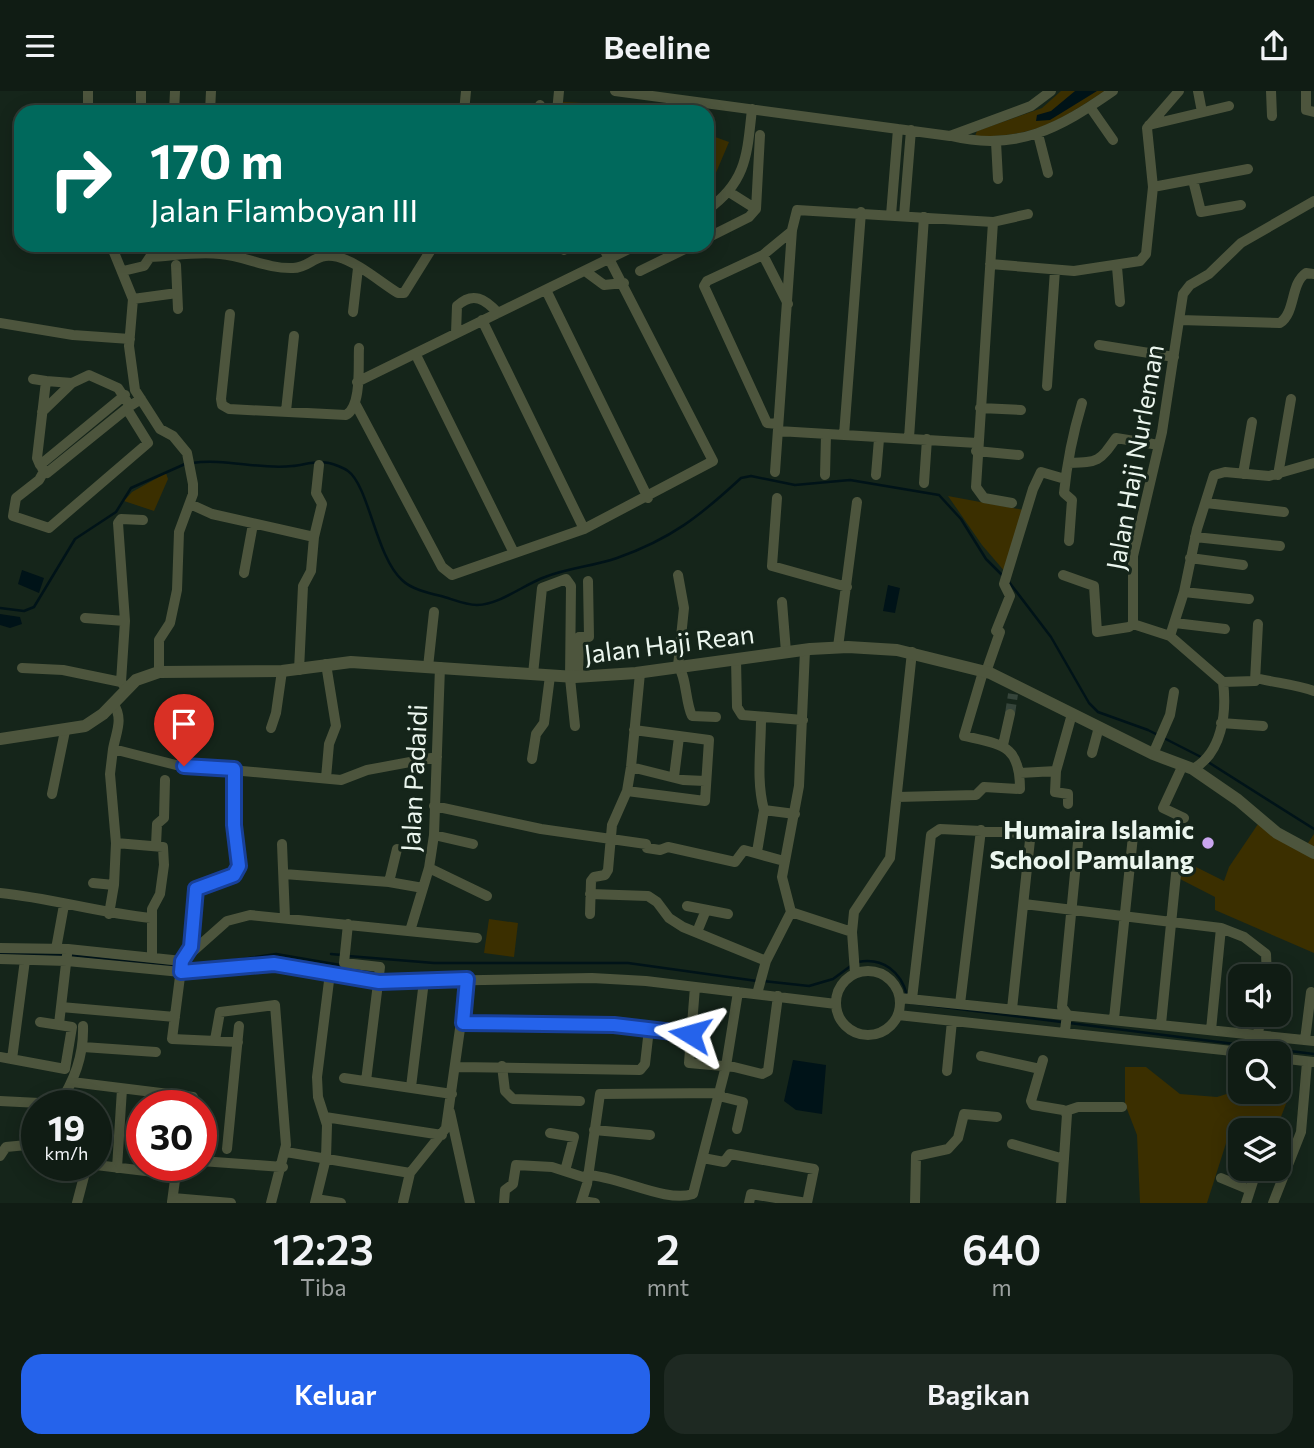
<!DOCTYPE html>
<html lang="id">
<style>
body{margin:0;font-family:Commissioner,sans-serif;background:#1e2922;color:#f1f3f6;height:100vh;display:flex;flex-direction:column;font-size:26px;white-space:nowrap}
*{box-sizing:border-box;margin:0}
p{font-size:23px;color:#9ca1a0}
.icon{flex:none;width:38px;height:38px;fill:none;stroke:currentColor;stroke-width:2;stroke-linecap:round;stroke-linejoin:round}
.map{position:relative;height:1112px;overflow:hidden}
.panel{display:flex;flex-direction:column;background:#101c14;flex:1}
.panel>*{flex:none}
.hud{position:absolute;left:14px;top:14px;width:700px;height:147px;border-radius:21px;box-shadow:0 4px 18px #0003,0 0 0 2px #303a34;background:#00695c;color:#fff;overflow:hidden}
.tools{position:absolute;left:1228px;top:873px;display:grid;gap:14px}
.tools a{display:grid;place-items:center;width:63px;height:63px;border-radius:14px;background:#101c14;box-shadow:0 4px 18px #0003,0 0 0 2px #303a34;font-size:35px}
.speed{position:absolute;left:21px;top:999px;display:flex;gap:14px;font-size:35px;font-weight:700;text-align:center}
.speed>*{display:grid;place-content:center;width:91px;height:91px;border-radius:50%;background:#101c14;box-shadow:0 4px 18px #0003,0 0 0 2px #303a34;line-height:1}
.speed small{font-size:18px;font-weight:400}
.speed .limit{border:10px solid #d22;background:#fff;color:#111}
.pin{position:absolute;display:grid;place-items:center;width:60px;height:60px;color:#fff;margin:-72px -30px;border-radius:50% 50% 50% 0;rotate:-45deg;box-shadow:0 0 7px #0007}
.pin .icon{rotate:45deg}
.me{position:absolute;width:77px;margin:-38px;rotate:278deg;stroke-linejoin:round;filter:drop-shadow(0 0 5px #0008)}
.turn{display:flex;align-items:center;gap:24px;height:147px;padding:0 21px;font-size:32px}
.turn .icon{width:91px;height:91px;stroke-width:2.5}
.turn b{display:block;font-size:49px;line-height:60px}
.eta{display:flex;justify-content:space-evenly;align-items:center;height:119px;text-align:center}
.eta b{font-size:42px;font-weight:600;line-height:49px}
.action{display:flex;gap:14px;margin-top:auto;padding:14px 21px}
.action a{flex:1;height:80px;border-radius:21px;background:#2563eb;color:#fff;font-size:28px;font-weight:600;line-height:80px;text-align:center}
.action a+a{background:#1e2922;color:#f1f3f6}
header{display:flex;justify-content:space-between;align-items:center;height:91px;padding:0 21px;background:#101c14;font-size:32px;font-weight:600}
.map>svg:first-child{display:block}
</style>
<header><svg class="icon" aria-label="menu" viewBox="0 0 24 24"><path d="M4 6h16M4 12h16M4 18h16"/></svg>Beeline<svg class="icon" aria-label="share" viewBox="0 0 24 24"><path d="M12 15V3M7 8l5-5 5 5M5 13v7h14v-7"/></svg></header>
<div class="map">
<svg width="1314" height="1112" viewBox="0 0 1314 1112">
<rect width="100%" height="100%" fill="#15251a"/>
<path fill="#3b2f00" d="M1061 0H1105C1058 30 1034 47 975 45L977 40 1042 17Z
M563 11 603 13 606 21H564Z
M707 43 729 51 707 103Z
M166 382 168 388 154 420 124 410 132 401Z
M948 405 1024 419 1006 482 982 454Z
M1258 733 1302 761 1314 743V862L1215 819V806L1180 788 1184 770 1224 790 1229 776Z
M489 828 518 832 514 866 484 862Z
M1125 976H1146L1180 1003 1217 1006 1236 1000 1259 1005 1292 997 1276 1039 1241 1040V1043L1228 1046 1207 1112H1140L1137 1044 1125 1013Z"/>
<path fill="#001318" d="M1075 0H1097L1050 29 1036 30 1037 24 1051 20Z
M22 479 44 487 39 502 18 493Z
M888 494 900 497 895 522 883 520Z
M0 523 20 526 22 533 10 537 0 534Z
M793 969 826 974 822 1023 796 1019 784 1010Z"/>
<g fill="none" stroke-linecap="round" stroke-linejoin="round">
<path stroke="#001318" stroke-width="2.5" d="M192 372C225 367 259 379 292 375 304 374 316 369 329 372 334 373 344 377 348 380 369 395 376 466 402 489 411 498 428 502 441 505 452 508 465 514 477 514 501 513 523 494 545 486 568 477 594 475 617 467 671 448 700 425 741 387L751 385 795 394 850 389 939 404 961 428 986 468 1004 486
M1009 491 1051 546 1089 612 1098 621 1148 639 1203 667
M0 517 24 520 34 516 75 448 116 421 131 397 185 373
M1208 671 1314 738
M0 862 63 864
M331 863 342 864
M70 864 178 876
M348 865 434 872H628L757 890
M858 871C883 866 901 881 907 904
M195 875 276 863 340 874
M763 890 809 895 833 888 852 874
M912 912 1314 963"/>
<path stroke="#35443a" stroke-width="10" stroke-dasharray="10 5" stroke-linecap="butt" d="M1010 623 1013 603"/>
<path stroke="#4d553d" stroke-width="10" d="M615 0 950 45 1031 15 1051 0
M1198 0 1202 21
M1271 0 1272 25
M1306 0V19L1314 21
M1090 16 1113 49
M88 21V0
M141 21V0
M174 21 175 0
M210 21 211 0
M464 21 466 0
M539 21 540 14
M557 21 559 0
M1149 34 1229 15
M1038 43 1048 82
M951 45C1017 61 1060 37 1113 0
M996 51 998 88
M1193 89 1201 121 1241 114
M1153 96 1248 78
M729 101 756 118
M707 119C747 91 747 63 752 18
M891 124 898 38
M904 125 911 39
M993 131 976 396 984 407 1012 412
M707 147 749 126 756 118 760 44
M111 154 133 208 129 255 135 299 160 338 173 345 187 362 193 393V403L179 441 177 499 170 532 159 549V581
M564 154V159
M763 164 788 213
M990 173 1074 180 1140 170 1146 163 1153 96 1147 37 1179 0
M176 174 178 218
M1117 176 1120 211
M123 180 144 175 150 166C172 165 198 160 220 163 245 165 267 178 293 177 311 177 315 160 338 166 359 172 380 191 398 202H404L434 154
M585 180 604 194 624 192
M640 180 693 154
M546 199 648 407
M133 208 177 202
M353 221 358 177
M230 223 221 308 222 314 229 318 346 324C362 315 358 274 359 257
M482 229 584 438
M1180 229 1280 232C1296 221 1290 193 1306 182L1314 183
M0 232 73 244 130 248
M456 242 457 215C473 200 485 208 498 222
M1099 254 1174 266
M416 264 514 462
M33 288 46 290
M357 291 637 154
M72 292 46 290 37 367 40 374 125 304
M1047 295 1055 179
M355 312 442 476 452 484 584 438 713 370 602 154
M980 317 1021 319
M286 320 294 245
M42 321 72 292 89 284 118 297 130 315 141 308
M778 333 767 332 704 195 707 190 763 164 792 140
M778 340 977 352
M844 344 861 121
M909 347 924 126
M976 360 1019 364
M1069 372C1099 371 1099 371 1116 347L1159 354
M42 377 47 382 130 315
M775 381 792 139 797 119 993 131 1028 123
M43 382 39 389 16 407 13 425 49 437 148 352 127 318
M1243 383 1252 331
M825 384 826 344
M876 384 879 348
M1278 384 1291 308
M924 392 927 348
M777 407 772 475 847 496
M1206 412 1284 421
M190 413 212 423 314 446 311 480 303 495 299 579
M314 446 322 413 316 402 319 374
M1195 446 1280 455
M1069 450 1072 409 1064 402C1067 371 1073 342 1082 312
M1190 467 1243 474
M244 482 253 433
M678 484 684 517 678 575C687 587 685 610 692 625L716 626
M1063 484 1094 495 1097 541 1129 536 1133 533
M1184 501 1249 508
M782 511 786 561
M85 527 125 530
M1175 532 1225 538
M1133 533V465L1162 341 1183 203 1190 194 1209 183 1241 152 1314 110
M1133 533 1170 545 1223 591C1227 622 1222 662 1193 678
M1170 545 1184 501 1197 438 1214 384 1225 381 1269 385 1314 372
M838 556 857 411
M736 568 737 616 742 624 803 629
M428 576 434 521
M22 577 63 579 121 591
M986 581 1000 541 996 540 1010 505 1004 493 1033 398 1041 381 1065 388
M533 583 542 497 566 488 571 495 570 587 575 635
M578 586 579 546H589L588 490
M1256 587C1276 592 1294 593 1314 600
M1223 591 1255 590 1258 533
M126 597 121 591 125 530 118 432 121 428 143 429
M113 612C124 628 116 641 113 658L176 674 341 689 367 679 437 666
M761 628C761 659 756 689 764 719L795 723
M1221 632 1263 635
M271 637 276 622 282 580
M1003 654 1010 623
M1092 662 1099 636
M1153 663 1170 624 1174 601
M532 668 536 643 544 632 550 585
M631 676 683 689 705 690
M1182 676 1163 717 1184 727
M1020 682 1056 680
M674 686 679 646
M326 687 329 653 336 635 326 573
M627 700 705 710 709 649 634 639
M52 703 65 640
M897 706 976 704 984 696 1020 698C1020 654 1003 654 964 645L983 581
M1068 713V703L1055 701 1056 680 1072 623
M434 715 541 738 646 753 647 757 660 759 668 756 735 771 744 759 784 770
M434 744 473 753
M116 752 163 756 164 774 160 803 152 818V865
M282 753 285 827
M156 754 157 733 164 727 165 689
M757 761 764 719
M429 777 487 805
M284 783 389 791 423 797
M389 791 397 758
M93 792 114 794 116 752 110 683 113 658
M0 802C51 807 100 822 151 827
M590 803 648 805 657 811 669 827 683 836 766 870
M1024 813 1221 837 1211 939
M687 815 728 823
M791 821 782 786 799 695 805 559
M791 821 852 841
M109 823 114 794
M590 823 591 790 594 786 605 784 608 779 612 734 627 700 631 676 640 582
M348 833 344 872 380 876 366 990
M1221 837 1244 846 1266 863 1267 886
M410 840 429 777 434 744 440 576
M697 841 706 819
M0 857 68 858 182 870
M56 858 64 814
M191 859 196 798 234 784 238 780 234 678
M0 868 67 870 181 881 274 873 379 891 592 887 646 890 836 913
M836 912a32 32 0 1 1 64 0a32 32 0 1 1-64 0Z
M855 882 852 841 854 821 890 767 912 561
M695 896 689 972 734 976 762 983 768 980 778 905
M757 903 766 870 791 821
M900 907 1314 950
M912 908 931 744 940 738 1025 742 1030 749 1012 918
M960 913 981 739
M61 916 175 926
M898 924 1251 962
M1114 928 1133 745
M463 932 614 934 690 943
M59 933 67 864
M1161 933 1177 773
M1065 940 1067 923 1062 916 1079 741
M1258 943 1261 924
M215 949 220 921 275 914 286 1054 271 1112
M1305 949 1311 901
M238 951 172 948 182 870 227 830 250 824 477 847
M83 956 156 961
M981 965 1040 978
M0 966 65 978 72 936 40 931
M1279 967 1313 971
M12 968 25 869
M1043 969 1031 1010 1033 1014 1063 1019 1067 1023 1061 1112
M502 975 505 1000 513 1008 580 1010
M457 976 640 979 645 973 649 938
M947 980 952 930
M344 987 452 1003
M72 991 193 1006
M411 996 424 890
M719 1005 743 1011 737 1038
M0 1010 59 1013
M58 1015C74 990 84 965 83 935
M1066 1020 1078 1016H1122
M450 1021 470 1112
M325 1026 442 1044
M594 1039 650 1044
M550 1042 574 1046 565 1080
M1012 1053 1064 1068
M1232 1056 1241 1059
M227 1058 239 935
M286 1061 410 1082
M0 1065 6 1056 27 1054 37 1043
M703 1067 724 1071 730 1063 814 1078 807 1112
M201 1070 283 1076
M96 1074 154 1081
M117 1077 122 998
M587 1084C619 1085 665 1112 693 1103L726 975 738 901
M1221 1087 1250 1099
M173 1107 231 1112
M316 1108 341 1112
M582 1110 595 1112
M172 1111 177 1074
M77 1112 87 1074
M315 1112 326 1067 327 1034 318 1006 317 986 330 882
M403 1112 410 1082 446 1037 467 888
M504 1112 505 1099 513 1093 516 1074 552 1076 586 1087
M581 1112 587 1093 600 1003 720 1002
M749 1112 751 1103 807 1112
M915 1112 916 1065 948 1058 958 1047 964 1023 997 1026
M1246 1112 1257 1078
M1273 1112 1301 1041 1307 971"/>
<path stroke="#4d553d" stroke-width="12" d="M0 648 85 635 103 623 136 589 159 581 282 580 351 571 575 586 636 582 810 558 848 556 897 559 990 582 1153 663 1193 678 1238 709 1277 742 1314 762"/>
</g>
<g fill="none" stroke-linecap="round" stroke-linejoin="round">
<g stroke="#184099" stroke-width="18">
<path id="route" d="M184 675 234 678V734L239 775 234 784 196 798 191 856 182 870 181 881 274 873 379 891 467 888 463 932 614 934 690 943"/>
</g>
<use href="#route" stroke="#2563eb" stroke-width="12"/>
</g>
<circle fill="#c9a5ee" stroke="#15251a" stroke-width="2.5" cx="1208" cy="752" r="7"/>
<g text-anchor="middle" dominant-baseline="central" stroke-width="6" stroke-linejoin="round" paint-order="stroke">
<g font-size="26" fill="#ebf6ee" stroke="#15251a">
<text transform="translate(1134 366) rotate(-80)">Jalan Haji Nurleman</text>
<text transform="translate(669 552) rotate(-7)">Jalan Haji Rean</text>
<text transform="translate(413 687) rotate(-87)">Jalan Padaidi</text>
</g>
<g font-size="26" font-weight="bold" fill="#ebf6ee" stroke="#15251a" text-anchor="end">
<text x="1194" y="737">Humaira Islamic<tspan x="1194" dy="30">School Pamulang</tspan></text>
</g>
</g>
</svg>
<div class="tools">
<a><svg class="icon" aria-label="sound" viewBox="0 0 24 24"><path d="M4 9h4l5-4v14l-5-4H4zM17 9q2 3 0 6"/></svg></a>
<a><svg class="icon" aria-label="search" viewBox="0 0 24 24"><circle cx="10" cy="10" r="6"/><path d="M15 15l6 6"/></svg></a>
<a><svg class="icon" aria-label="layers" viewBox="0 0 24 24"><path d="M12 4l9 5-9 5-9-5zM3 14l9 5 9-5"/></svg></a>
</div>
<div class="speed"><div>19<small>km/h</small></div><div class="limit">30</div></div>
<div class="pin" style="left:184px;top:675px;background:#d93025"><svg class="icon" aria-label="arrive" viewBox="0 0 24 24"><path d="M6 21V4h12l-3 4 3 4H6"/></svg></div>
<svg class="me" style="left:690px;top:943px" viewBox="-20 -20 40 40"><path d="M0-17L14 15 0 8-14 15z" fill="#2563eb" stroke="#fff" stroke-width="4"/></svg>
<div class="hud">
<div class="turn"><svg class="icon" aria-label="right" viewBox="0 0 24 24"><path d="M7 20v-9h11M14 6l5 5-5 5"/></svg><div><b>170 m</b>Jalan Flamboyan III</div></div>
</div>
</div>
<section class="panel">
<div class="eta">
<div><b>12:23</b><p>Tiba</p></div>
<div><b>2</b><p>mnt</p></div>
<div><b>640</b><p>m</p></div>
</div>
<div class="action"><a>Keluar</a><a>Bagikan</a></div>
</section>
